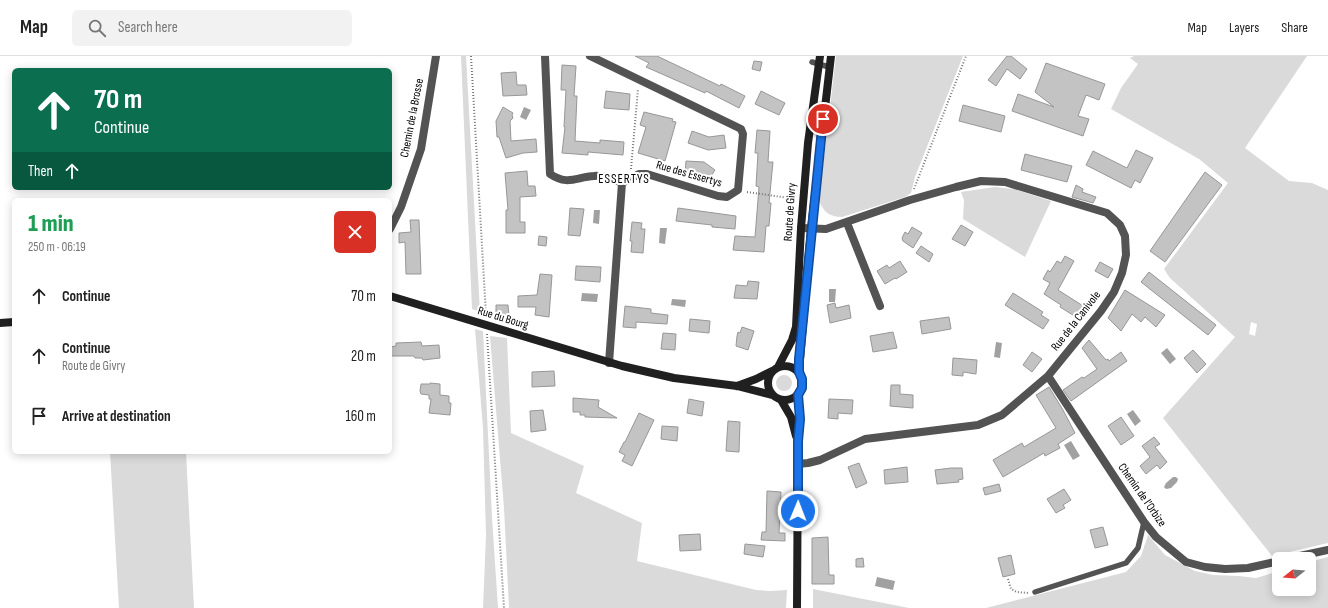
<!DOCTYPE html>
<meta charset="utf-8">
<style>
body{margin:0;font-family:"Sofia Sans Condensed",sans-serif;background:#f2f2f2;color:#222;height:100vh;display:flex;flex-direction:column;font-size:15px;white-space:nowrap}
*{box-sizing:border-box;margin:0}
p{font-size:13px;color:#767676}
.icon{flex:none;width:22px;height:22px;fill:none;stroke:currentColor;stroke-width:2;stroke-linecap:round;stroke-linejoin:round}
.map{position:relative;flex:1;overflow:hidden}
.side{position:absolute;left:12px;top:142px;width:380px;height:256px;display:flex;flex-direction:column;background:#fff;border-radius:6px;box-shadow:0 2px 10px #0003}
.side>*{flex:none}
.top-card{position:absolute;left:12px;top:12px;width:380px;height:122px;border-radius:6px;box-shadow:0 2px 10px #0003;background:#0b6e4f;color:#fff;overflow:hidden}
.needle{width:26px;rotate:253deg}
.buttons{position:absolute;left:1272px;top:496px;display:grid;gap:8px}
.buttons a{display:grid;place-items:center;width:44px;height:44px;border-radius:6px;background:#fff;box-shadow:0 2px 10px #0003;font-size:20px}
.pin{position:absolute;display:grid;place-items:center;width:34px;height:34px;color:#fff;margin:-17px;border:2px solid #fff;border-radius:50%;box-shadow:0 1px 4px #0007}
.me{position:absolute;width:44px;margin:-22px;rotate:1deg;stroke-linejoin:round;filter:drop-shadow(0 0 3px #0008)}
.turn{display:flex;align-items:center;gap:14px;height:84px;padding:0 16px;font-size:18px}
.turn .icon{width:52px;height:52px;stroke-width:2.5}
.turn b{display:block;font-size:28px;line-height:34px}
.then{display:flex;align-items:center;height:38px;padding:0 16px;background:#0003;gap:8px;font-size:15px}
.round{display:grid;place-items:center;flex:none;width:42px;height:42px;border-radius:6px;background:#f2f2f2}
.overview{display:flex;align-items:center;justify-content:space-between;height:68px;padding:0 16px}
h1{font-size:24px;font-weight:800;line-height:30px;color:#1e9e55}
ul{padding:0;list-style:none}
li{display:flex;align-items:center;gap:12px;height:60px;padding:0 16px}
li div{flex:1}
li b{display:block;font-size:15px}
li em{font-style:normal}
header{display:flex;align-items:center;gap:24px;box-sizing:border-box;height:56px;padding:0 20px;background:#fff;border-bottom:1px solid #e0e0e0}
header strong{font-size:19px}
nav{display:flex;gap:22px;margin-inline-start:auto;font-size:14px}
.search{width:280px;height:36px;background:#f2f2f2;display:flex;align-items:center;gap:10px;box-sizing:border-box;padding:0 14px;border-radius:6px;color:#767676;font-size:15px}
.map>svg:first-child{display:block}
</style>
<header>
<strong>Map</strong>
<div class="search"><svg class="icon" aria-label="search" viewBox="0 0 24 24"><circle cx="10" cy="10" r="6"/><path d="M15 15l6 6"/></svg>Search here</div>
<nav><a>Map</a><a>Layers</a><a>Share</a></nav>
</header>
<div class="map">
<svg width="1328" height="552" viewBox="0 0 1328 552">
<rect width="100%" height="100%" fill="#fff"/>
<path fill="#dadada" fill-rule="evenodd" d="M461 0H466L480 256 472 253Z
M836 0H963L915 121 911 137 905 141 842 161C829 161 824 156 819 145Z
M1134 0H1307L1245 92 1289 125 1312 127 1328 134V487L1272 500 1163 362 1235 281 1170 222 1164 213 1228 127 1199 103 1111 53 1121 32 1138 8 1130 2ZM1251 266 1257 268 1255 280 1249 278Z
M995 131 1014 133 1051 145 1025 201 963 163 964 144 961 136Z
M475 273 483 275 492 461 498 552H483L486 480 483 372Z
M490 280 507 282 511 377 584 410 576 437 642 467 637 505 756 534 770 535 787 534 786 552H509L504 452Z
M776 327a8 8 0 1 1 16 0a8 8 0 1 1-16 0Z
M110 396H186L194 552H119Z
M1148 479 1165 499 1195 515 1213 519 1239 520 1256 522 1279 515V533H1309V506L1328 501V552H986L1126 516 1141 500Z
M813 533 909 552H813Z"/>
<path fill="#a1a1a1" d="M524 51 531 54 526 64 520 61Z
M594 154H600L599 168 593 167Z
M660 172H667L665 188 659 187Z
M829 233H836L835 246H829Z
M582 237 598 238 597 246 581 245Z
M672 243 686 244 685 251 671 249Z
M996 286 1002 287 1000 302 994 301Z
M1167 292 1176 303 1170 308 1161 297Z
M1133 354 1141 365 1135 370 1127 358Z
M1071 385 1080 400 1073 404 1064 389Z
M1173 421H1176L1178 423 1177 426 1171 432 1166 433 1164 431 1166 427Z
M877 521 895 525 893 534 875 530Z"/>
<path fill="#c3c3c3" stroke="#979797" d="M635 0H657L720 30 721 28 745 40 739 52 706 35 705 37 646 11 649 7Z
M1007 0H1011L1027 13 1020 23 1007 13 996 30 988 24Z
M754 5 762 6 760 15 752 13Z
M1046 7 1105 28 1099 44 1086 39 1078 60 1089 63 1083 80 1012 55 1018 38 1054 51 1035 36Z
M562 9 576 10 574 40H577L575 85 600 87V84L624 86 623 99 588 96V99L562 97 565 71H564L566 34H561Z
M516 16 517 29H526L527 39 503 40 501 17Z
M606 35 630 38 629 54 604 52Z
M761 35 785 47 779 59 755 48Z
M963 49 1005 60 1001 76 959 65Z
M503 51 513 57 512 59 513 62 510 65 511 85 536 83 537 96 523 97 506 102 499 81H497L496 65Z
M644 56 673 63 672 65 676 66 665 105 638 97 646 71 640 69Z
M757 74 770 75 768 106H773L769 147H771L769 170H766L764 196 733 194 735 180 755 181 759 131 756 130 758 97H755Z
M692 75 709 81 724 79 726 92 708 94 688 87Z
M1136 94 1153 102 1140 127 1135 124 1131 132 1086 109 1093 95 1127 112Z
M1025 98 1072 110 1067 126 1021 114Z
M686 105 704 106 715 114 708 125 699 119 685 118Z
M527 115 528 130H535L536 140 520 141V166H525V177H506V154H508L505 117Z
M1205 116 1222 129 1165 206 1150 195Z
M1076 129 1083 133 1082 136 1096 141 1093 147 1072 141Z
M570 152 584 153 580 180 568 179Z
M678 152 736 160 735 173 712 171V169L676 165Z
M410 164H419L421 218H406L405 186 399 187V177L411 176Z
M632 166 642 167 641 173H645L643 197 631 196 632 185H630Z
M961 169 973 176 965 190 952 183Z
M912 171 922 177 913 192 903 185 902 182 905 176 908 178Z
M539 180 547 181 546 190 538 189Z
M921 190 933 198 929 206 916 197Z
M1065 200 1074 205 1058 234 1088 253 1081 264 1060 251 1061 249 1044 238 1050 227 1043 223 1048 214 1050 216 1057 205 1061 207Z
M900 205 907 216 896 223 895 222 885 228 877 215 887 209 889 212Z
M1100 206 1113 213 1108 222 1095 215Z
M576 210 601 211 600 226 575 224Z
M1149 216 1216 269 1208 279 1141 226Z
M540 218 552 219 549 261 535 259 536 251H518V240L537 239Z
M748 225 759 226 757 243 734 242 736 229 747 230Z
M1125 234 1165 259 1156 271 1145 261 1141 266 1132 258 1121 275 1108 262Z
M1013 237 1043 256 1041 259 1049 264 1043 273 1005 249Z
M835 247 836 252 849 249 851 262 830 267 827 249Z
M496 249H508L509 260 496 261Z
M625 250 651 253V257L668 259 667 268 636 266V272L623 271Z
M949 261 951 273 922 278 920 265Z
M690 263 710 265 709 277 689 275Z
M742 271 754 275 748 294 736 290 737 280 738 276 740 277Z
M893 276 897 292 873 296 870 280Z
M663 277 676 278 675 294 661 293Z
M1089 284 1106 304 1108 303 1109 305 1121 296 1127 305 1071 345 1063 334 1082 321 1084 322 1097 313 1082 292Z
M421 286 422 290 439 289 440 302 423 304 422 302H415L414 300H390V291L396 290V287Z
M1193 294 1206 308 1197 317 1184 302Z
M1032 296 1042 303 1032 316 1023 309Z
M953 302 977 304 976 318 963 316V320L952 319Z
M554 315 555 330 532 331V316Z
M430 327 440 328V339L449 340V347H451L450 359 429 357 431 343H429V339L421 338 420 335 421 328H430Z
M891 329H900V338L913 339V352L890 350Z
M1049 331 1063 354 1075 377 1058 388 1060 392 1045 400 1044 397 1003 421 993 404 1022 387 1024 391 1056 372 1036 339Z
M573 342 599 344 598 351 617 362 585 361V359H580V356H573Z
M689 343 704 346 702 360 687 357Z
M829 343 853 344 852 358 838 357V363L828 362Z
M543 354 546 374 531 376 530 355Z
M639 357 654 364 632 410 622 405 625 399 619 396 624 386H625Z
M1121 361 1134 380 1121 389 1108 370Z
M728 365 740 366 739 396 726 395Z
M662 370 678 371 677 385 661 383Z
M1154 381 1160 388 1155 391 1167 406 1160 413 1157 409 1146 418 1140 410 1150 401 1142 390Z
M859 407 867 427 856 432 848 411Z
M907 411 908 426 885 428 884 414Z
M951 412H962L963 423 958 424 959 426 937 428 935 414Z
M999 428 1001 435 985 439 983 432Z
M1064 433 1071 444 1063 449 1065 452 1056 457 1047 443Z
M767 435 781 436 779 477H785V485L761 484 762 476H766Z
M1103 471 1108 489 1095 492 1090 474Z
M700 478 701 494 680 495 679 479Z
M828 481 829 519H834V528H812V482Z
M745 488 765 490 763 501 744 498Z
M1011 499 1015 518 1003 521 998 502Z
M863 502 864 511H856V503Z"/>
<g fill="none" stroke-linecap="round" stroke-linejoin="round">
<path stroke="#757575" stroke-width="2" stroke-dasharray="1 2" stroke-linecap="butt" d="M471 0 486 259
M631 113 638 33
M914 133 966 0
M747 136 796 143
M487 278 504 552
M1008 523 1011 533 1017 536 1029 537"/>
<path stroke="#535353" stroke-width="5.5" d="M812 6 829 11
M1035 536 1126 507 1138 492 1144 466"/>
<path stroke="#535353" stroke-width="8" d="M545 0 550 118C568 130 576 121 594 120 603 119 613 123 622 127
M590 0 737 71 741 73 743 78 738 134 727 141 718 140 647 118H639L622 127
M847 167 880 250
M390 173 401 151 421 93 436 0
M609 307 622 127
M1048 320 1144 466 1156 481 1186 506 1205 511 1225 513 1248 512 1279 505
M798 408 808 407 820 404 865 383 978 369 1002 359 1048 320 1101 255 1114 236 1122 217 1126 199 1125 180 1120 169 1107 157 1005 126 981 125 956 131 910 144 826 173 801 172
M1286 503 1328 494"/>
<path stroke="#202020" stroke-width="8" d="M390 240 622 310 674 322 737 330 772 339
M0 267 14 266
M768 327a17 17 0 1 1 34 0a17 17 0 1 1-34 0Z
M778 311 792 284 796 271 801 172 808 87 820 0
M799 316 811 173 831 0
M737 330 756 323 772 315
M781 344 791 361 796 380
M797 552 798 385 800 363 798 339"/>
</g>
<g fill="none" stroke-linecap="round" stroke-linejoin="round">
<g stroke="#114b97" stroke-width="10">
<path id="route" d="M798 455V385L800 363 798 339 802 332V323L799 316V303L823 63"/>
</g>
<use href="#route" stroke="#1a73e8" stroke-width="7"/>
</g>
<g text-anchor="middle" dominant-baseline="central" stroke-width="4" stroke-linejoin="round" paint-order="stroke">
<g font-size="12" fill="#000" stroke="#fff">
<text transform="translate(412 62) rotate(-79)">Chemin de la Brosse</text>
<text transform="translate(689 118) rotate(16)">Rue des Essertys</text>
<text transform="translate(790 156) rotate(-86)">Route de Givry</text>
<text transform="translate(503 262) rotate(17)">Rue du Bourg</text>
<text transform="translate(1076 265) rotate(-52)">Rue de la Canivole</text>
<text transform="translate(1142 439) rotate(55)">Chemin de l'Orbize</text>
</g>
<g font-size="13" letter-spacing="1" fill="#000" stroke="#fff">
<text x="624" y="123">ESSERTYS</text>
</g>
</g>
</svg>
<div class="buttons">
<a><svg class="needle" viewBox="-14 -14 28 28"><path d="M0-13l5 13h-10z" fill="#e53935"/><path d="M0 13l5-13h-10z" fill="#767676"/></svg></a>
</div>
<div class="pin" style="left:823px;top:63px;background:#d93025"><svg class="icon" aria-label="arrive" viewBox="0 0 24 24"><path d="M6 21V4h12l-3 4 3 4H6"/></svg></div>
<svg class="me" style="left:798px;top:455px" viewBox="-20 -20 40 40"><circle r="17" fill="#1a73e8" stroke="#fff" stroke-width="3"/><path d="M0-11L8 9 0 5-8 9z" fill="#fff"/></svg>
<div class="top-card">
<div class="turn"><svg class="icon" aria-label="ahead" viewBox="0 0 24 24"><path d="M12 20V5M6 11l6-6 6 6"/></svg><div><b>70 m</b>Continue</div></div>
<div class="then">Then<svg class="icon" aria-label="ahead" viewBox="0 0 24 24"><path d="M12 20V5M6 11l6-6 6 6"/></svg></div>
</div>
<section class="side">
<div class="overview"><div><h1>1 min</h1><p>250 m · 06:19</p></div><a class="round" style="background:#d93025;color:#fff"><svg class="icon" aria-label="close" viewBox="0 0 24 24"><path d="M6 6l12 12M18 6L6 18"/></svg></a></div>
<ul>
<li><svg class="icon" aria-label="ahead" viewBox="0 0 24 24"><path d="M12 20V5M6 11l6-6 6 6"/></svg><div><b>Continue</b></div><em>70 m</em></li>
<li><svg class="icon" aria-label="ahead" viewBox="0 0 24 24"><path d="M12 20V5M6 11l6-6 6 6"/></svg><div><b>Continue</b><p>Route de Givry</p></div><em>20 m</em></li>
<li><svg class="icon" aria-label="arrive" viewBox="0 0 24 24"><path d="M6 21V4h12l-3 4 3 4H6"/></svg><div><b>Arrive at destination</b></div><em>160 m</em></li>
</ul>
</section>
</div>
